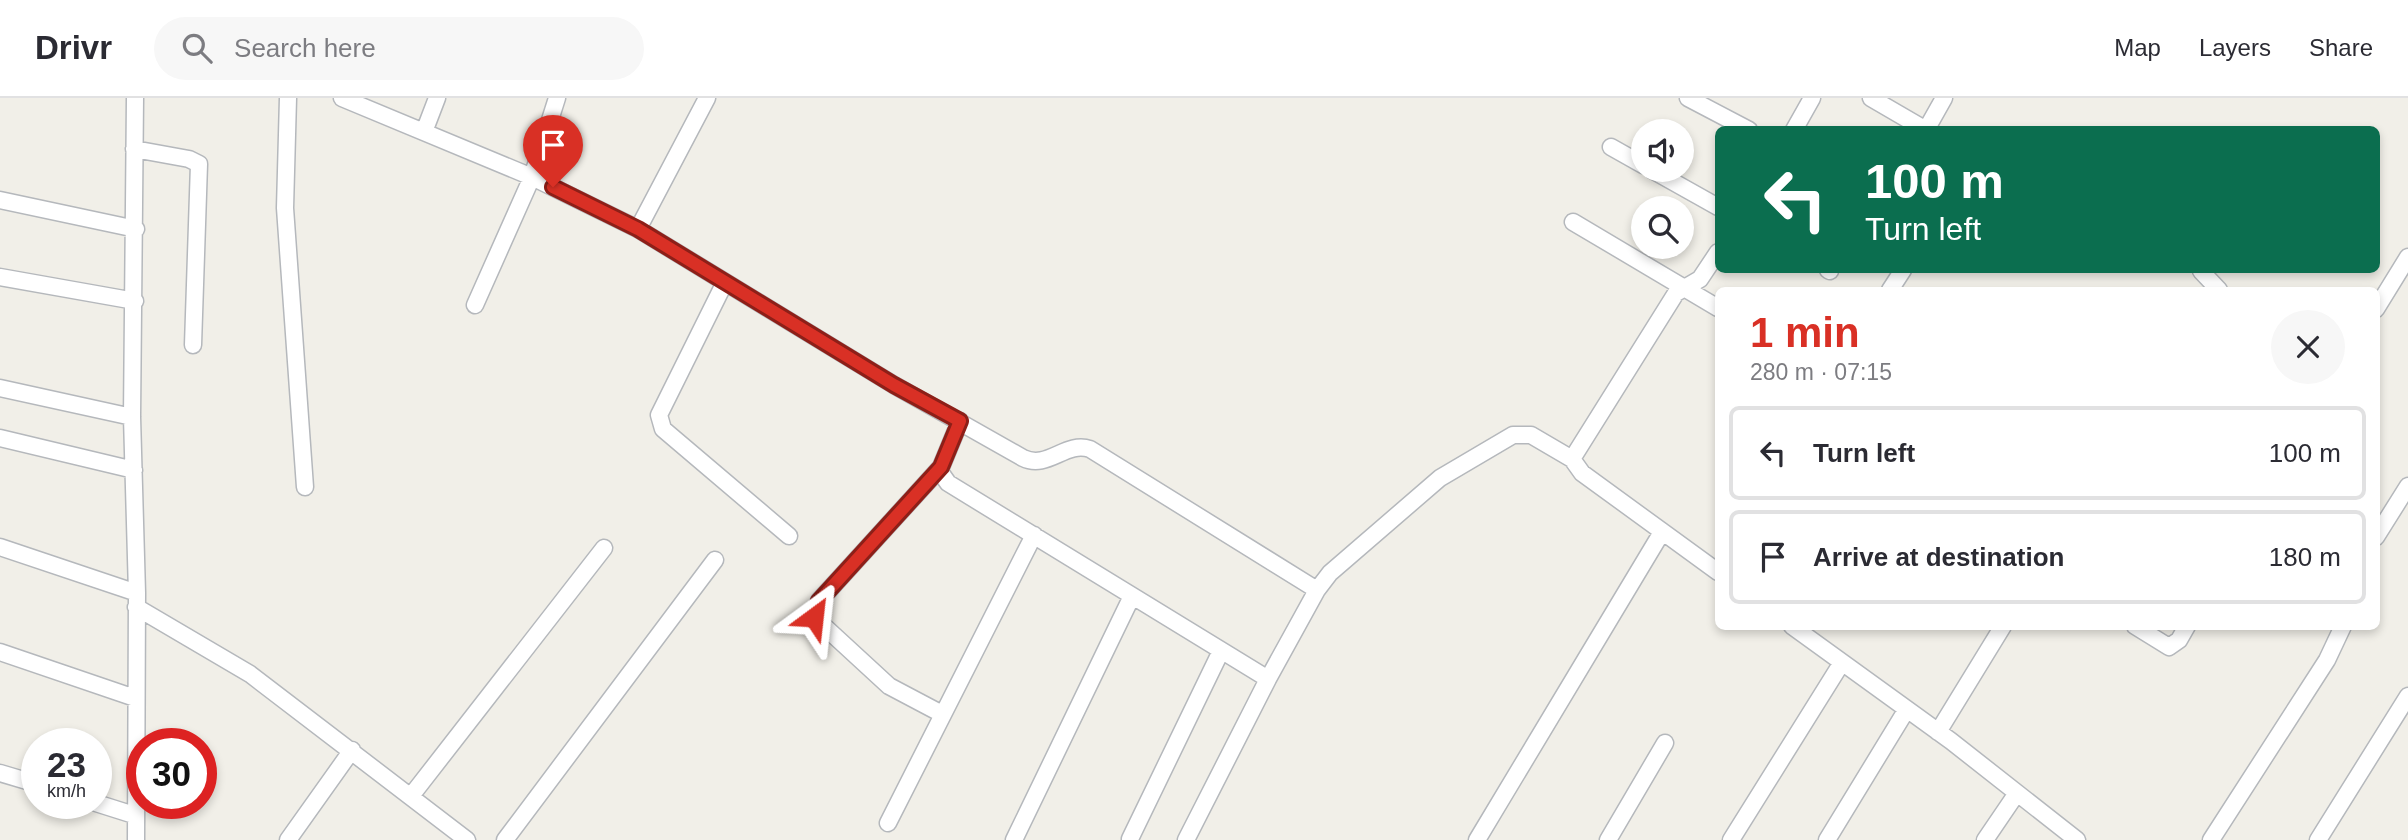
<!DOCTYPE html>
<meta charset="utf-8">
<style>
body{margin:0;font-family:Arial,sans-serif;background:#f7f7f7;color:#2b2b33;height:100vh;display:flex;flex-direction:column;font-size:26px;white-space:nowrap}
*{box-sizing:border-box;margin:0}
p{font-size:23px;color:#7c7c81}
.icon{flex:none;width:38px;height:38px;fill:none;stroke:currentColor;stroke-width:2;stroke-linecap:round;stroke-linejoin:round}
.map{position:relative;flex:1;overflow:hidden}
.side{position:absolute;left:1715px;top:189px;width:665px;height:343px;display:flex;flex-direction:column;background:#fff;border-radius:10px;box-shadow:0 4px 10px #0003}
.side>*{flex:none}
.guide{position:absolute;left:1715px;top:28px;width:665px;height:147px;border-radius:10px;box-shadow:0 4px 10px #0003;background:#0b6e4f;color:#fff;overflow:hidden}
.buttons{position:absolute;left:1631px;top:21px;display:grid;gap:14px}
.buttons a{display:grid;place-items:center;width:63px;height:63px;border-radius:50%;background:#fff;box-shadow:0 4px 10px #0003;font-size:35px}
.speed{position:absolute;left:21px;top:630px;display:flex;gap:14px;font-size:35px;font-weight:700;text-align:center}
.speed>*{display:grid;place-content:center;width:91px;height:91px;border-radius:50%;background:#fff;box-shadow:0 4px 10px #0003;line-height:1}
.speed small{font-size:18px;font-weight:400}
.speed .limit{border:10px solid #d22;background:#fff;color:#111}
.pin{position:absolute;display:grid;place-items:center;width:60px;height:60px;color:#fff;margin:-72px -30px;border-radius:50% 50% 50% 0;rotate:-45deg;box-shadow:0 0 7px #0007}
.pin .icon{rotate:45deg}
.me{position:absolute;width:77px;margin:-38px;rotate:30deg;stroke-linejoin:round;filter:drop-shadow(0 0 5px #0008)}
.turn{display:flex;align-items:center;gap:24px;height:147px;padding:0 35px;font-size:32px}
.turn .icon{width:91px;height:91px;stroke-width:2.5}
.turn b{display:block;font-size:49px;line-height:60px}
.round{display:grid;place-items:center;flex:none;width:74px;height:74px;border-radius:37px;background:#f7f7f7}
.head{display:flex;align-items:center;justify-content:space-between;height:119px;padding:0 35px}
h1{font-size:42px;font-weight:700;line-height:52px;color:#d93025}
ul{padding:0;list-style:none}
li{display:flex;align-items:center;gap:21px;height:94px;margin:0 14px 10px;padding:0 21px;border:4px solid #e1e1e2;border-radius:10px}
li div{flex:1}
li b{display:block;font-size:26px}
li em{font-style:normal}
header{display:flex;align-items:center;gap:42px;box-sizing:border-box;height:98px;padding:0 35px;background:#fff;border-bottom:2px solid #e1e1e2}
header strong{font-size:33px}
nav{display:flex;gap:38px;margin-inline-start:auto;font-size:24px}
.search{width:490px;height:63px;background:#f7f7f7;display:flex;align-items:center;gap:18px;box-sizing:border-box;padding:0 24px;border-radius:38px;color:#7c7c81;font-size:26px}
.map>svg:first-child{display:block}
</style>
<header>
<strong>Drivr</strong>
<div class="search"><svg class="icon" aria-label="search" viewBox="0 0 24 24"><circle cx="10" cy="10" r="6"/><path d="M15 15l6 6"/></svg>Search here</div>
<nav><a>Map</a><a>Layers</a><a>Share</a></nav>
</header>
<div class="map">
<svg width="2408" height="742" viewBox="0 0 2408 742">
<rect width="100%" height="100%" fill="#f1efe8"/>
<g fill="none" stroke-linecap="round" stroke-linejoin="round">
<g stroke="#b5b8bc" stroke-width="19">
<path id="minor" d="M135 0 132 319 137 495 136 742
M288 0 285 110 305 389
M342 0 532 79 638 131 894 287 1023 360C1048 372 1065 343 1090 351L1317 492
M1688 0 1749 32
M1871 0 1926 32
M1794 32 1812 0
M1926 32 1944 0
M424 34 437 0
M1611 49 1643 67
M134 51 189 61 199 66 193 247
M1652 72 1718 109
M0 102 136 131
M1573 124 1718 210
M638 131 707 0
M1718 154 1700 181 1676 195 1572 361 1582 375 1718 474
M1828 172 1830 173
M2201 173 2219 192
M0 179 135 203
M725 184 659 317 663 331 789 438
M1890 192 1903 172
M475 207 532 79 557 0
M2376 211 2408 159
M0 290 132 319
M960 323 941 369V375L948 385 1268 581
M0 340 134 372
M941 369 819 503 814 519 889 588 942 616
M2376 439 2408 388
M0 449 137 495
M136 509 250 576 467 742
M1792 528 1951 643 2077 742
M2135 528 2169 549 2179 542 2187 528
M0 554 135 600
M1938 634 2003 528
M0 675 37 686
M411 698 604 450
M96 705 134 717
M888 725 1034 437
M1130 741 1221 553
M288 742 352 652
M505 742 715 462
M1014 742 1132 498
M1186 742 1268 581 1317 492 1330 475 1440 380 1513 337H1531L1572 361
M1477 742 1662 434
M1608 742 1665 645
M1731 742 1841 566
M1827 742 1907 611
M1985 742 2017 695
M2211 742 2327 562 2343 528
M2318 742 2408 598"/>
</g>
<use href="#minor" stroke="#fff" stroke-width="16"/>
</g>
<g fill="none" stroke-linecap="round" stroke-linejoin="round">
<g stroke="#8d1f18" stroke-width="18">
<path id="route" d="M553 89 638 131 894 287 960 323 941 369 819 503 814 519"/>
</g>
<use href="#route" stroke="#d93025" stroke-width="12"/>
</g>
</svg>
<div class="buttons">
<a><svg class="icon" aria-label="sound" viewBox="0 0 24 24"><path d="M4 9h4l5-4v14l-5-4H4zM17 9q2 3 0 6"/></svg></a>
<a><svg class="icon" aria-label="search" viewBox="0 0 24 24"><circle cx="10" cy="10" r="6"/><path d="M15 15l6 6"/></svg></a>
</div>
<div class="speed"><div>23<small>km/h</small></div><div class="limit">30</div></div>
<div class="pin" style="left:553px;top:89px;background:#d93025"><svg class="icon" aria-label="arrive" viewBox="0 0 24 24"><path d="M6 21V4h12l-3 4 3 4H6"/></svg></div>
<svg class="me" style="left:814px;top:519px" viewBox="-20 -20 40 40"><path d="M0-17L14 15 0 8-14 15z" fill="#d93025" stroke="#fff" stroke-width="4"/></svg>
<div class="guide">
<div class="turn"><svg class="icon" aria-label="left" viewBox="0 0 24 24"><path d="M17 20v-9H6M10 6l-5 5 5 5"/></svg><div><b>100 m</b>Turn left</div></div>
</div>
<section class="side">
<div class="head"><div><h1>1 min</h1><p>280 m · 07:15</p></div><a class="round"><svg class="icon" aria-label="close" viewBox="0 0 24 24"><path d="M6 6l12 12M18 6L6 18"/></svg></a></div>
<ul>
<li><svg class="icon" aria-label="left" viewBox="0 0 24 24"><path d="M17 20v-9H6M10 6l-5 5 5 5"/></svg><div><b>Turn left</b></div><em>100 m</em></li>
<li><svg class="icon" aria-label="arrive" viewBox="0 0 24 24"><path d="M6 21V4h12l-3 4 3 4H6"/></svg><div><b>Arrive at destination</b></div><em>180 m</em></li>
</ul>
</section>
</div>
